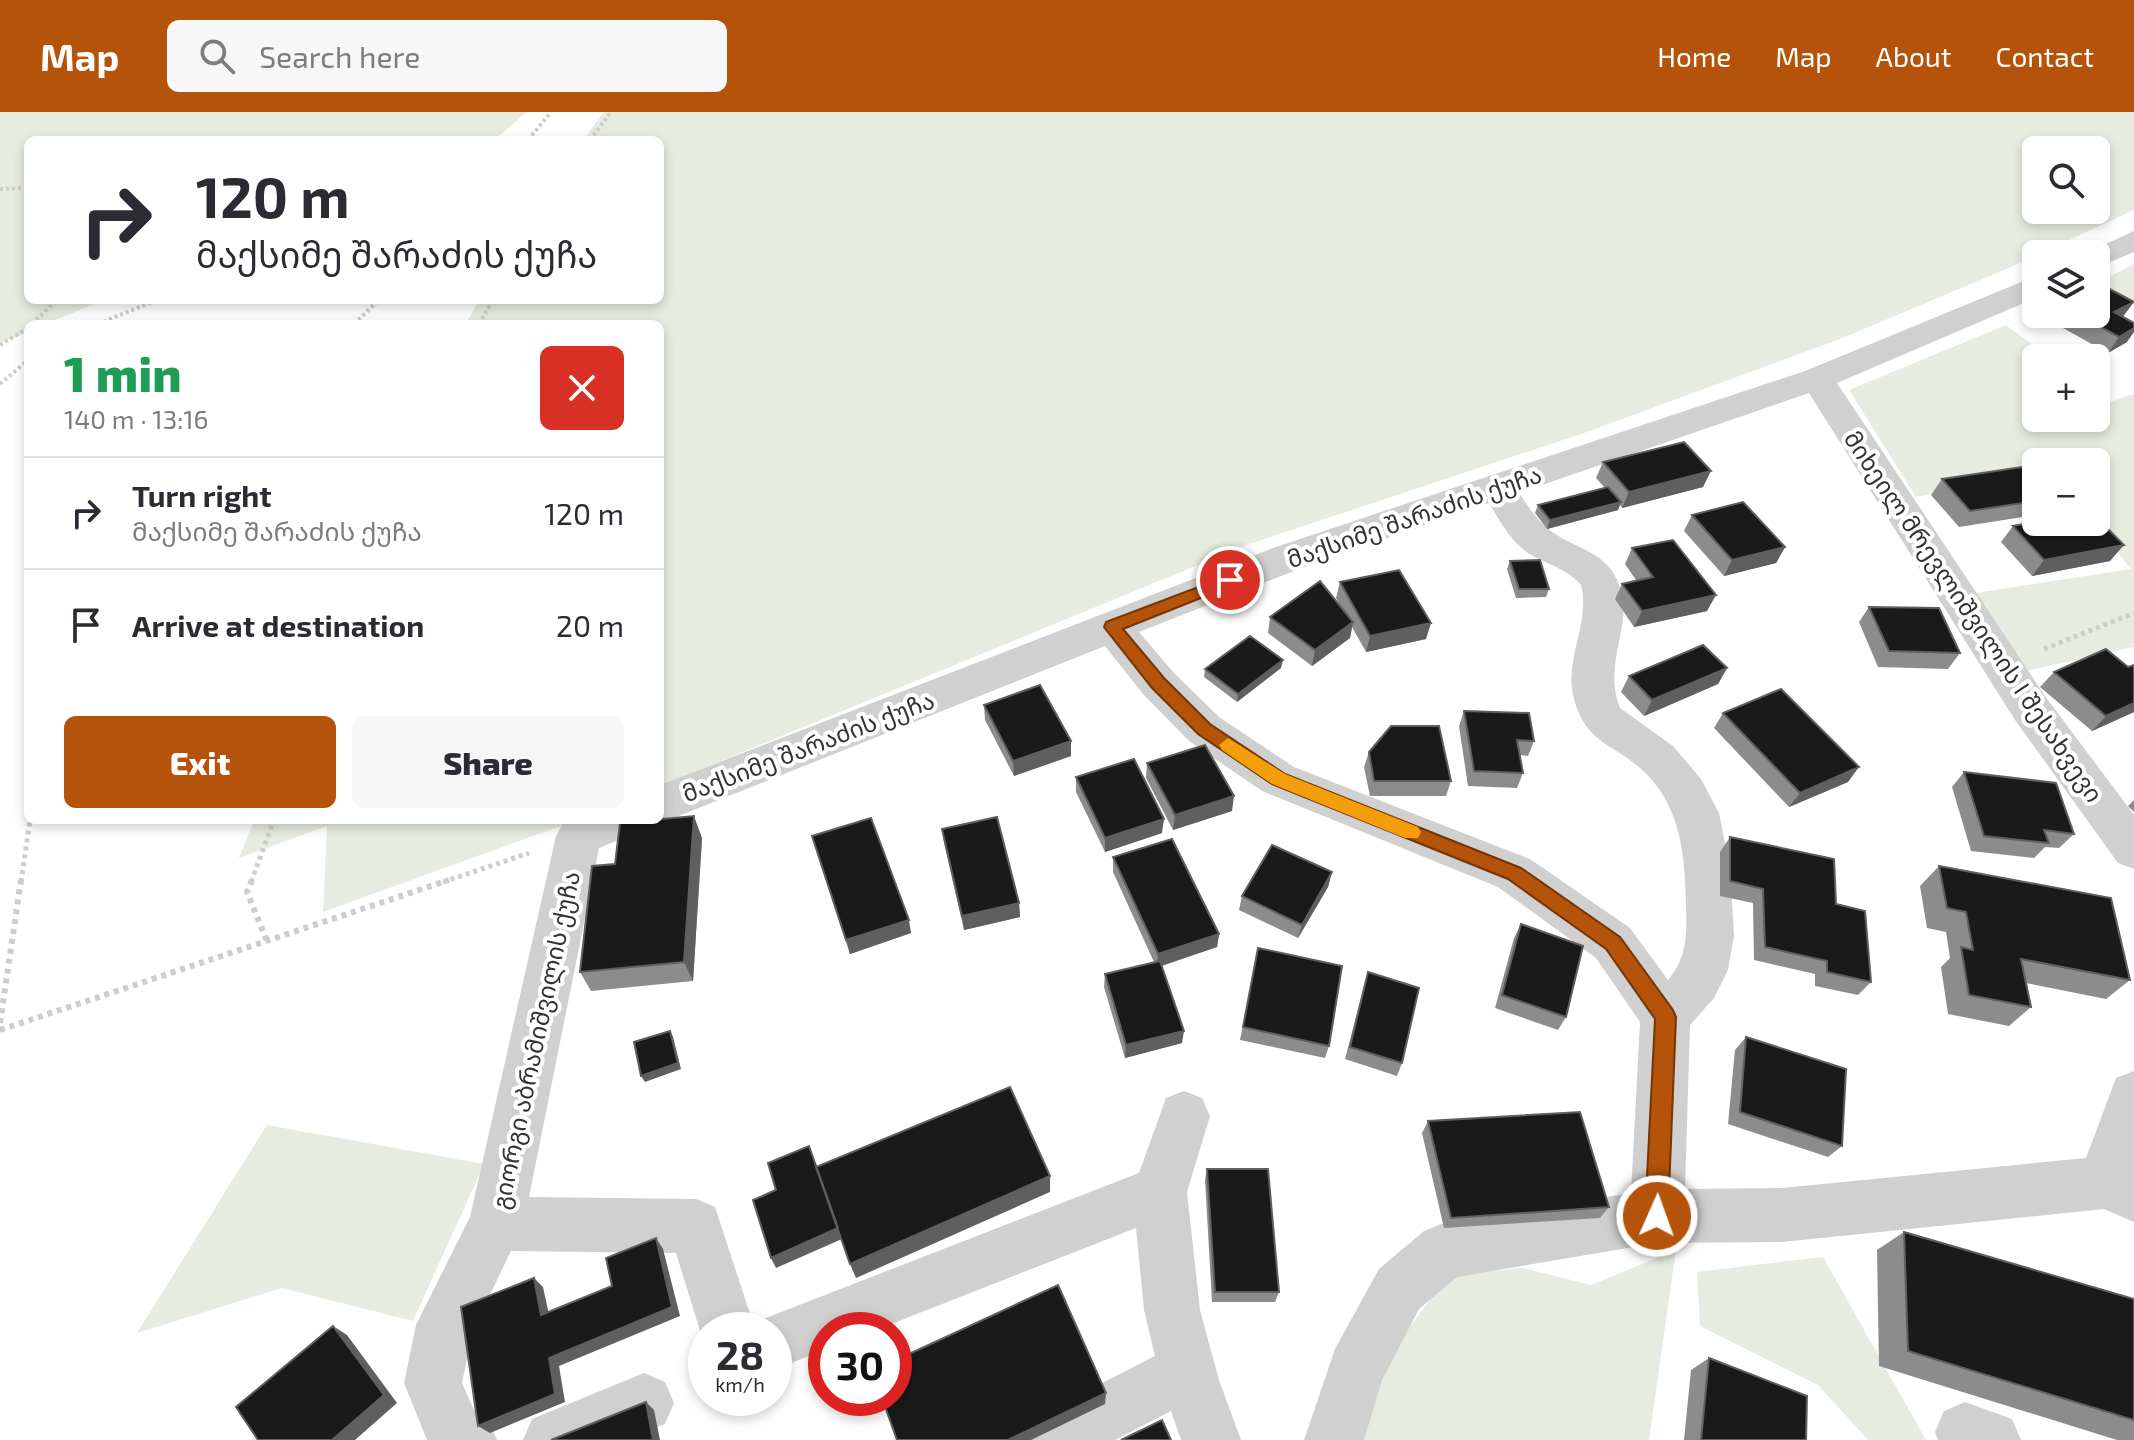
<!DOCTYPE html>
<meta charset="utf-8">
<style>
body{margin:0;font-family:"Exo 2","Noto Sans Georgian",sans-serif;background:#f7f7f7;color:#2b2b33;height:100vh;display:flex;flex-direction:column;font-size:30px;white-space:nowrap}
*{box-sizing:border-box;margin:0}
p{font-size:26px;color:#7c7c81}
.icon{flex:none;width:44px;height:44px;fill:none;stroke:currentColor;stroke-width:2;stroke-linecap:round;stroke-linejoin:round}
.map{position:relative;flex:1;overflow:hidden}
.panel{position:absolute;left:24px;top:208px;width:640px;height:504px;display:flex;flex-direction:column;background:#fff;border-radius:12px;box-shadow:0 4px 12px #0003}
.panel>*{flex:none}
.banner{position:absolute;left:24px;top:24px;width:640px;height:168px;border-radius:12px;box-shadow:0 4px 12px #0003;background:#fff;color:#2b2b33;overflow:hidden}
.controls{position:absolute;left:2022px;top:24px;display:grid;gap:16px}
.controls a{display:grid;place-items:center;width:88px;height:88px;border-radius:12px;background:#fff;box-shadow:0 4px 12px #0003;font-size:40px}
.speed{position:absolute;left:688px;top:1200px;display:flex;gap:16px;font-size:40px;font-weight:700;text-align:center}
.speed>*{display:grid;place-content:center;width:104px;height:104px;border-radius:50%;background:#fff;box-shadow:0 4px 12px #0003;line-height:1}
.speed small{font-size:20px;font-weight:400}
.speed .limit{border:12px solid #d22;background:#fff;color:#111}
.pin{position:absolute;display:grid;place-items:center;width:68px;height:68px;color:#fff;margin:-34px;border:4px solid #fff;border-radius:50%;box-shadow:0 2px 8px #0007}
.me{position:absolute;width:88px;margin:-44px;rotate:2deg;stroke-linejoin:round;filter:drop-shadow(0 0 6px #0008)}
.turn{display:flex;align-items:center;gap:28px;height:168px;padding:0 40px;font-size:36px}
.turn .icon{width:104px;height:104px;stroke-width:2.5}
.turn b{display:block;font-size:56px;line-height:68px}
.round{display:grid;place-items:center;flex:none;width:84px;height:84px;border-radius:12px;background:#f7f7f7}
.headline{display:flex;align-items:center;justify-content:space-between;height:136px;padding:0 40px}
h1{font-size:48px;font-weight:800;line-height:60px;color:#1e9e55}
.action{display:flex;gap:16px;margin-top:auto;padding:16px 40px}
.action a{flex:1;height:92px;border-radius:12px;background:#b45309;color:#fff;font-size:32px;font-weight:800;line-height:92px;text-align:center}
.action a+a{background:#f7f7f7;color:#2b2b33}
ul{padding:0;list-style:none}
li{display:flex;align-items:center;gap:24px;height:112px;padding:0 40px;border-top:2px solid #e1e1e2}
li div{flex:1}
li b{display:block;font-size:30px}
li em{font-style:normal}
header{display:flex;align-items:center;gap:48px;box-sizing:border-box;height:112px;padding:0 40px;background:#b45309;color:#fff}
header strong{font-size:38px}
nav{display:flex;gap:44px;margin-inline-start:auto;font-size:28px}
.search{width:560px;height:72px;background:#f7f7f7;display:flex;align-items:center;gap:20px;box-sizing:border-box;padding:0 28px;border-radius:12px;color:#7c7c81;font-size:30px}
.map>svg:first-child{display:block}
</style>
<header>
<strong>Map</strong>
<div class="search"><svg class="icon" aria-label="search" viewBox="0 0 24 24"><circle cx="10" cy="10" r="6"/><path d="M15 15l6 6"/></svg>Search here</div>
<nav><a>Home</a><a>Map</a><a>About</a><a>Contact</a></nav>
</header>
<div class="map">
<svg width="2134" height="1328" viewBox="0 0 2134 1328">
<rect width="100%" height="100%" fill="#fff"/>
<path fill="#e6ecdf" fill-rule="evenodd" d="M0 0H527L494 28H28V188H104L46 212H28V220L0 231Z
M604 0H2134V98L2004 158 1840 227 1584 321 1249 432 660 674V212H466L479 188H660V28H583ZM2036 38H2096V98H2036Z
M2134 152V191L2099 170Z
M2006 213 2050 246H2036V306H2096V280L2110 290 2134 282V535L2021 560 1976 481 2131 457 2093 410H2096V350H2036V358L1916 385 1849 278Z
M254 708H577L323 800 327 714 239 746Z
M267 1013 484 1052 413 1209 282 1176 137 1221Z
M1676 1138 1649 1328H1363L1385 1248 1449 1163 1523 1156 1591 1173Z
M1823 1145 1926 1328H1868L1818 1273 1700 1214 1697 1160Z"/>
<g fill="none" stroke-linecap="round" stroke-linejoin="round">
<path stroke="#cdcdcd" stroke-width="4" stroke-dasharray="3 3" stroke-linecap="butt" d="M528 28 551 0
M590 28 611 0
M0 77 28 76
M32 212 57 188
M98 212 157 188
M354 212 379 188
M479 212 493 188
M0 233 28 216
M0 272 28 248"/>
<path stroke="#cdcdcd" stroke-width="5" stroke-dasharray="4 4" stroke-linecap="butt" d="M2044 537 2134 501
M21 770 30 708
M251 770 274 708
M443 770 529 741"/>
<path stroke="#cdcdcd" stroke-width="6" stroke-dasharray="5 5" stroke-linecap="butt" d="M252 768 247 780 267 829
M0 911 21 768
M0 918 449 768"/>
<path fill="#d0d0d0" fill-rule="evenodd" d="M2134 119V140L2096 156V142H2084Z
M2036 164V186L1837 271 2045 584 2134 703V757L2118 751 2015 608 1809 281 1519 381C1528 394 1537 409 1551 419 1577 438 1608 439 1620 475 1634 511 1602 552 1620 596L1673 634 1701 667 1719 701 1730 757 1734 824 1728 858 1714 886 1690 913 1685 1077 1782 1076 2086 1046 2116 966 2134 959V1110L2104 1097 1782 1130 1657 1131 1457 1165 1419 1197 1382 1268 1364 1328H1304L1335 1237 1379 1157 1424 1119 1444 1111 1631 1081 1640 910 1596 846 1498 775 1262 679 1189 629 1143 582 1105 534 676 705 660 710 654 708H660V673L1276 435 1805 259ZM1489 391C1501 411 1512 432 1533 444 1550 453 1567 457 1581 473 1591 511 1563 549 1574 587 1585 629 1610 631 1639 655 1681 691 1685 742 1686 794 1687 822 1687 847 1668 868L1630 816 1530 747 1294 655 1219 605 1173 560 1139 520 1304 455Z
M570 708H643L636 721 599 736 529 1085 696 1087 715 1095 753 1211 1139 1061 1166 986 1184 979 1202 986 1210 1004 1187 1080 1200 1198 1219 1268 1241 1328H1181L1171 1299 1115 1328H1023L1032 1307 1155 1244 1144 1198 1136 1116 876 1218H826V1237L774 1258V1218H706V1238L676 1141 511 1139 473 1218 462 1271 474 1298 488 1307 497 1328H427L404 1271 416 1213 470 1105 556 724 563 711Z
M644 1261 665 1270 674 1291 665 1312 626 1328H523L532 1307Z
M1965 1290 2012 1307 2021 1328H1938L1935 1320 1944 1299Z"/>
</g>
<path fill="#8c8c8c" d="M2060 202H2096L2123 205 2127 230 2108 241 2054 211Z
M1603 350 1703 375 1622 396 1620 393 1618 398 1547 417 1535 401 1538 393 1605 376 1596 366Z
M2036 355V403L1959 415 1931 383 1942 367Z
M1692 403 1785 435 1776 451 1724 464 1684 419Z
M2013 414 2110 449 2032 464 2001 430Z
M1632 436 1707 499 1634 515 1615 487 1622 472 1636 468 1625 452Z
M1510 449 1549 477 1546 485 1516 486 1507 457Z
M1340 470 1426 527 1366 540 1352 515 1350 526 1312 554 1268 521 1270 505 1342 497 1336 486Z
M1869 495 1960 541 1948 557 1878 555 1859 510Z
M2134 553V600L2092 619 2040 575 2054 560 2128 555Z
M1281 556 1237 590 1204 565 1205 557Z
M1727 556 1718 572 1644 604 1621 580 1629 564Z
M984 593 1071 629V644L1014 664 985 608Z
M1464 599 1534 629 1528 644 1520 643 1523 661 1517 676 1468 674 1459 614Z
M1723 601 1848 670 1789 695 1714 616Z
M1369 640 1451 669 1446 684H1370L1364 655Z
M1147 651 1232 699 1173 718 1146 666Z
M1964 660 2074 722 2059 736 2045 735 2034 746 1971 739 1952 675Z
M1076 665 1162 721 1105 740 1076 680Z
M2134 688V700L2128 694Z
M942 717 1019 791 1020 805 964 818 944 731Z
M812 724 911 821 850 842Z
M1730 725 1836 792 1871 870 1858 883 1815 874V862L1754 848 1753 791 1720 784V740Z
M702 726 693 869 591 879 580 860 615 752Z
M1113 745 1219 822 1217 835 1162 854 1182 931 1125 946 1104 875 1105 862 1154 850 1113 760Z
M1939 754 2130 868 2106 887 2026 871 2031 895 2009 914 1948 902 1941 855 1950 846 1946 820 1927 816 1920 774Z
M1332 760 1328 775 1298 826 1239 798 1242 784Z
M1521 812 1566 905 1558 918 1495 896 1514 826Z
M1258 836 1329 934 1325 946 1240 928Z
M1368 860 1402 951 1397 964 1345 947 1364 874Z
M1746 925 1842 1034 1828 1045 1728 1012 1735 938Z
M1428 1009 1609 1095 1600 1106 1444 1116 1422 1021Z
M1207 1057 1279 1180 1275 1190H1212L1205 1068Z
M1904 1120 2134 1187V1328H2117L1879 1254 1877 1138Z
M1709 1246 1806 1328H1684L1691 1258Z"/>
<path fill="#5f5f5f" d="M2134 190 2122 206 2114 200Z
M2134 216V220L2127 230 2108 241 2119 225Z
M1711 359 1703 375 1622 396 1629 380Z
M1621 390 1618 398 1547 417 1550 408Z
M2124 433 2110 449 2032 464 2044 448Z
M1785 435 1776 451 1724 464 1732 448Z
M1716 483 1707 499 1634 515 1642 499Z
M1353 510 1350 526 1312 554 1315 538Z
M1431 511 1426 527 1366 540 1370 524Z
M1283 548 1281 556 1237 590 1238 582Z
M1727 556 1718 572 1644 604 1652 588Z
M2134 591V600L2092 619 2106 604Z
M1071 629V644L1014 664 1013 649Z
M1859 655 1848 670 1789 695 1800 681Z
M1234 684 1232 699 1173 718 1175 703Z
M694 704 702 726 693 869 684 850Z
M1164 707 1162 721 1105 740V726Z
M1332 760 1328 775 1298 826 1302 813Z
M1019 791 1020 805 964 818 962 804Z
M909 808 911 821 850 842 846 828Z
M1219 822 1217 835 1157 855 1158 842Z
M670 919 673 925 681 957 645 970 641 964Z
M1184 919 1182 931 1125 946 1126 933Z
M1050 1064V1080L856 1166 850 1152Z
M838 1116 842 1127 776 1156 771 1146Z
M656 1126 663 1137 680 1204 559 1254 565 1290 490 1321 478 1314 549 1246Z
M534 1166 543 1175 551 1212 541 1203Z
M333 1214 347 1223 397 1291 355 1328H332Z
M1106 1281 1105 1292 1031 1328H1008Z
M646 1290 654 1298 660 1328H653Z"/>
<path fill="#1a1a1a" stroke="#5f5f5f" stroke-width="2" d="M2104 174 2134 190 2114 200 2134 211V216L2119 225 2077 202H2096V178Z
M1684 330 1711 359 1629 380 1603 350Z
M2035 353 2036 355V389L1970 399 1942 367Z
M1608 375 1621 390 1550 408 1538 393Z
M1743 390 1785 435 1732 448 1692 403Z
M2096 405 2124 433 2044 448 2013 414 2036 410H2096Z
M1673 428 1716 483 1642 499 1622 472 1653 465 1632 436Z
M1540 448 1549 477H1519L1510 449Z
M1399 458 1431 511 1370 524 1340 470Z
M1320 469 1353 510 1315 538 1270 505Z
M1869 495 1939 496 1960 541 1889 539Z
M1250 524 1283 548 1238 582 1205 557Z
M1703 533 1727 556 1652 588 1629 564Z
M2106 537 2128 555 2134 553V591L2106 604 2054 560Z
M1040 573 1071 629 1013 649 984 593Z
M1781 577 1859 655 1800 681 1723 601Z
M1464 599 1529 601 1534 629 1517 628 1523 661 1474 659Z
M1391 614H1439L1451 669H1374L1369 640Z
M1205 633 1234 684 1175 703 1147 651Z
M1134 647 1164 707 1105 726 1076 665Z
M1964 660 2056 671 2074 722 2044 718 2049 731 1984 724Z
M694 704 684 850 580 860 592 754 615 752 620 711Z
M997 705 1019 791 962 804 942 717Z
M871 706 909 808 846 828 812 724Z
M1730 725 1834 747 1836 792 1865 799 1871 870 1827 860V849L1765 835 1763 777 1730 769Z
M1172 727 1219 822 1158 842 1113 745Z
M1272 733 1332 760 1302 813 1242 784Z
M1939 754 2111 786 2130 868 2021 847 2031 895 1969 883 1961 835 1973 838 1966 800 1947 796Z
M1521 812 1583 834 1566 905 1502 883Z
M1258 836 1342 854 1329 934 1243 915Z
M1160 849 1184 919 1126 933 1105 862Z
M1368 860 1419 876 1402 951 1350 935Z
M670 919 678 951 641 964 634 930Z
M1746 925 1846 957 1842 1034 1740 1000Z
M1010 975 1050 1064 850 1152 816 1055Z
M1580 1000 1609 1095 1451 1106 1428 1009Z
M809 1034 838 1116 771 1146 753 1088 776 1078 768 1051Z
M1207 1057H1268L1279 1180H1215Z
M1904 1120 2134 1187V1308L1908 1239Z
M656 1126 672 1195 549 1246 555 1282 478 1314 461 1195 534 1166 541 1203 612 1174 606 1146Z
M1058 1173 1106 1281 1008 1328H897L882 1286H894V1249Z
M333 1214 384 1283 332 1328H258L236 1295Z
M1709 1246 1807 1284 1806 1328H1701Z
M646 1290 653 1328H551Z
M1162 1308 1171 1328H1121Z"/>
<path fill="#b45309" stroke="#753606" stroke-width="2" d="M1230 463 1236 464V472L1123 517 1164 566 1210 612 1285 662 1521 756 1620 825 1673 898 1676 905 1668 1104 1665 1112 1657 1115 1649 1112 1645 1104 1655 907 1606 837 1508 767 1272 672 1198 622 1152 576 1104 515 1106 510Z"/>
<path fill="#f59e0b" d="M1228 626 1285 662 1418 715 1421 720 1418 726H1405L1272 672 1222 638 1219 633Z"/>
<g text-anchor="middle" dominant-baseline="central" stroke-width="8" stroke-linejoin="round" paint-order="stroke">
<g font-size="24" fill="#333" stroke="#fff">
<text transform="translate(1414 404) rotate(-19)">მაქსიმე შარაძის ქუჩა</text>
<text transform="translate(1974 504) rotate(56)">მიხეილ მრევლიშვილის I შესახვევი</text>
<text transform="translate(808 634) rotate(-21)">მაქსიმე შარაძის ქუჩა</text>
<text transform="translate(535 928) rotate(-78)">გიორგი აბრამიშვილის ქუჩა</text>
</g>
</g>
</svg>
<div class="controls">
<a><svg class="icon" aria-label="search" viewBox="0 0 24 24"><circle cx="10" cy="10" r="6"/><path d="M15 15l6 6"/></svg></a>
<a><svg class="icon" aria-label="layers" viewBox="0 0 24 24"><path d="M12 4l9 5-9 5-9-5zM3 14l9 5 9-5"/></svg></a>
<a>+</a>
<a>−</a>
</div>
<div class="speed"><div>28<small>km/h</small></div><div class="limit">30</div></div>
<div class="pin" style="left:1230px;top:468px;background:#d93025"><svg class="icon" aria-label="arrive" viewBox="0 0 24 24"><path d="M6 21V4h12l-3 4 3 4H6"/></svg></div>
<svg class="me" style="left:1657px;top:1104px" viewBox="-20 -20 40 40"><circle r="17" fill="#b45309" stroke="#fff" stroke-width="3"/><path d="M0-11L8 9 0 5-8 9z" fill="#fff"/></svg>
<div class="banner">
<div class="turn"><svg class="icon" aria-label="right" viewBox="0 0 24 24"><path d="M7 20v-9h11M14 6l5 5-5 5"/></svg><div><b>120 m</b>მაქსიმე შარაძის ქუჩა</div></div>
</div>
<section class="panel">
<div class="headline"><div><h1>1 min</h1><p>140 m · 13:16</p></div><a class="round" style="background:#d93025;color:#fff"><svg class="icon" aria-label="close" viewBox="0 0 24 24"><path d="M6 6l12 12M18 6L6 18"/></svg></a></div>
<ul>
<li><svg class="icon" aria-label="right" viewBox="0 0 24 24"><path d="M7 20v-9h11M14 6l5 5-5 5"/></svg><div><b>Turn right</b><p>მაქსიმე შარაძის ქუჩა</p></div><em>120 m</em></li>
<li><svg class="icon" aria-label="arrive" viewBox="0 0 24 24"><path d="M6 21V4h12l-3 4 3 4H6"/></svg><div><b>Arrive at destination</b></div><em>20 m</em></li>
</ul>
<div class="action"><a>Exit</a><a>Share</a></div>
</section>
</div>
